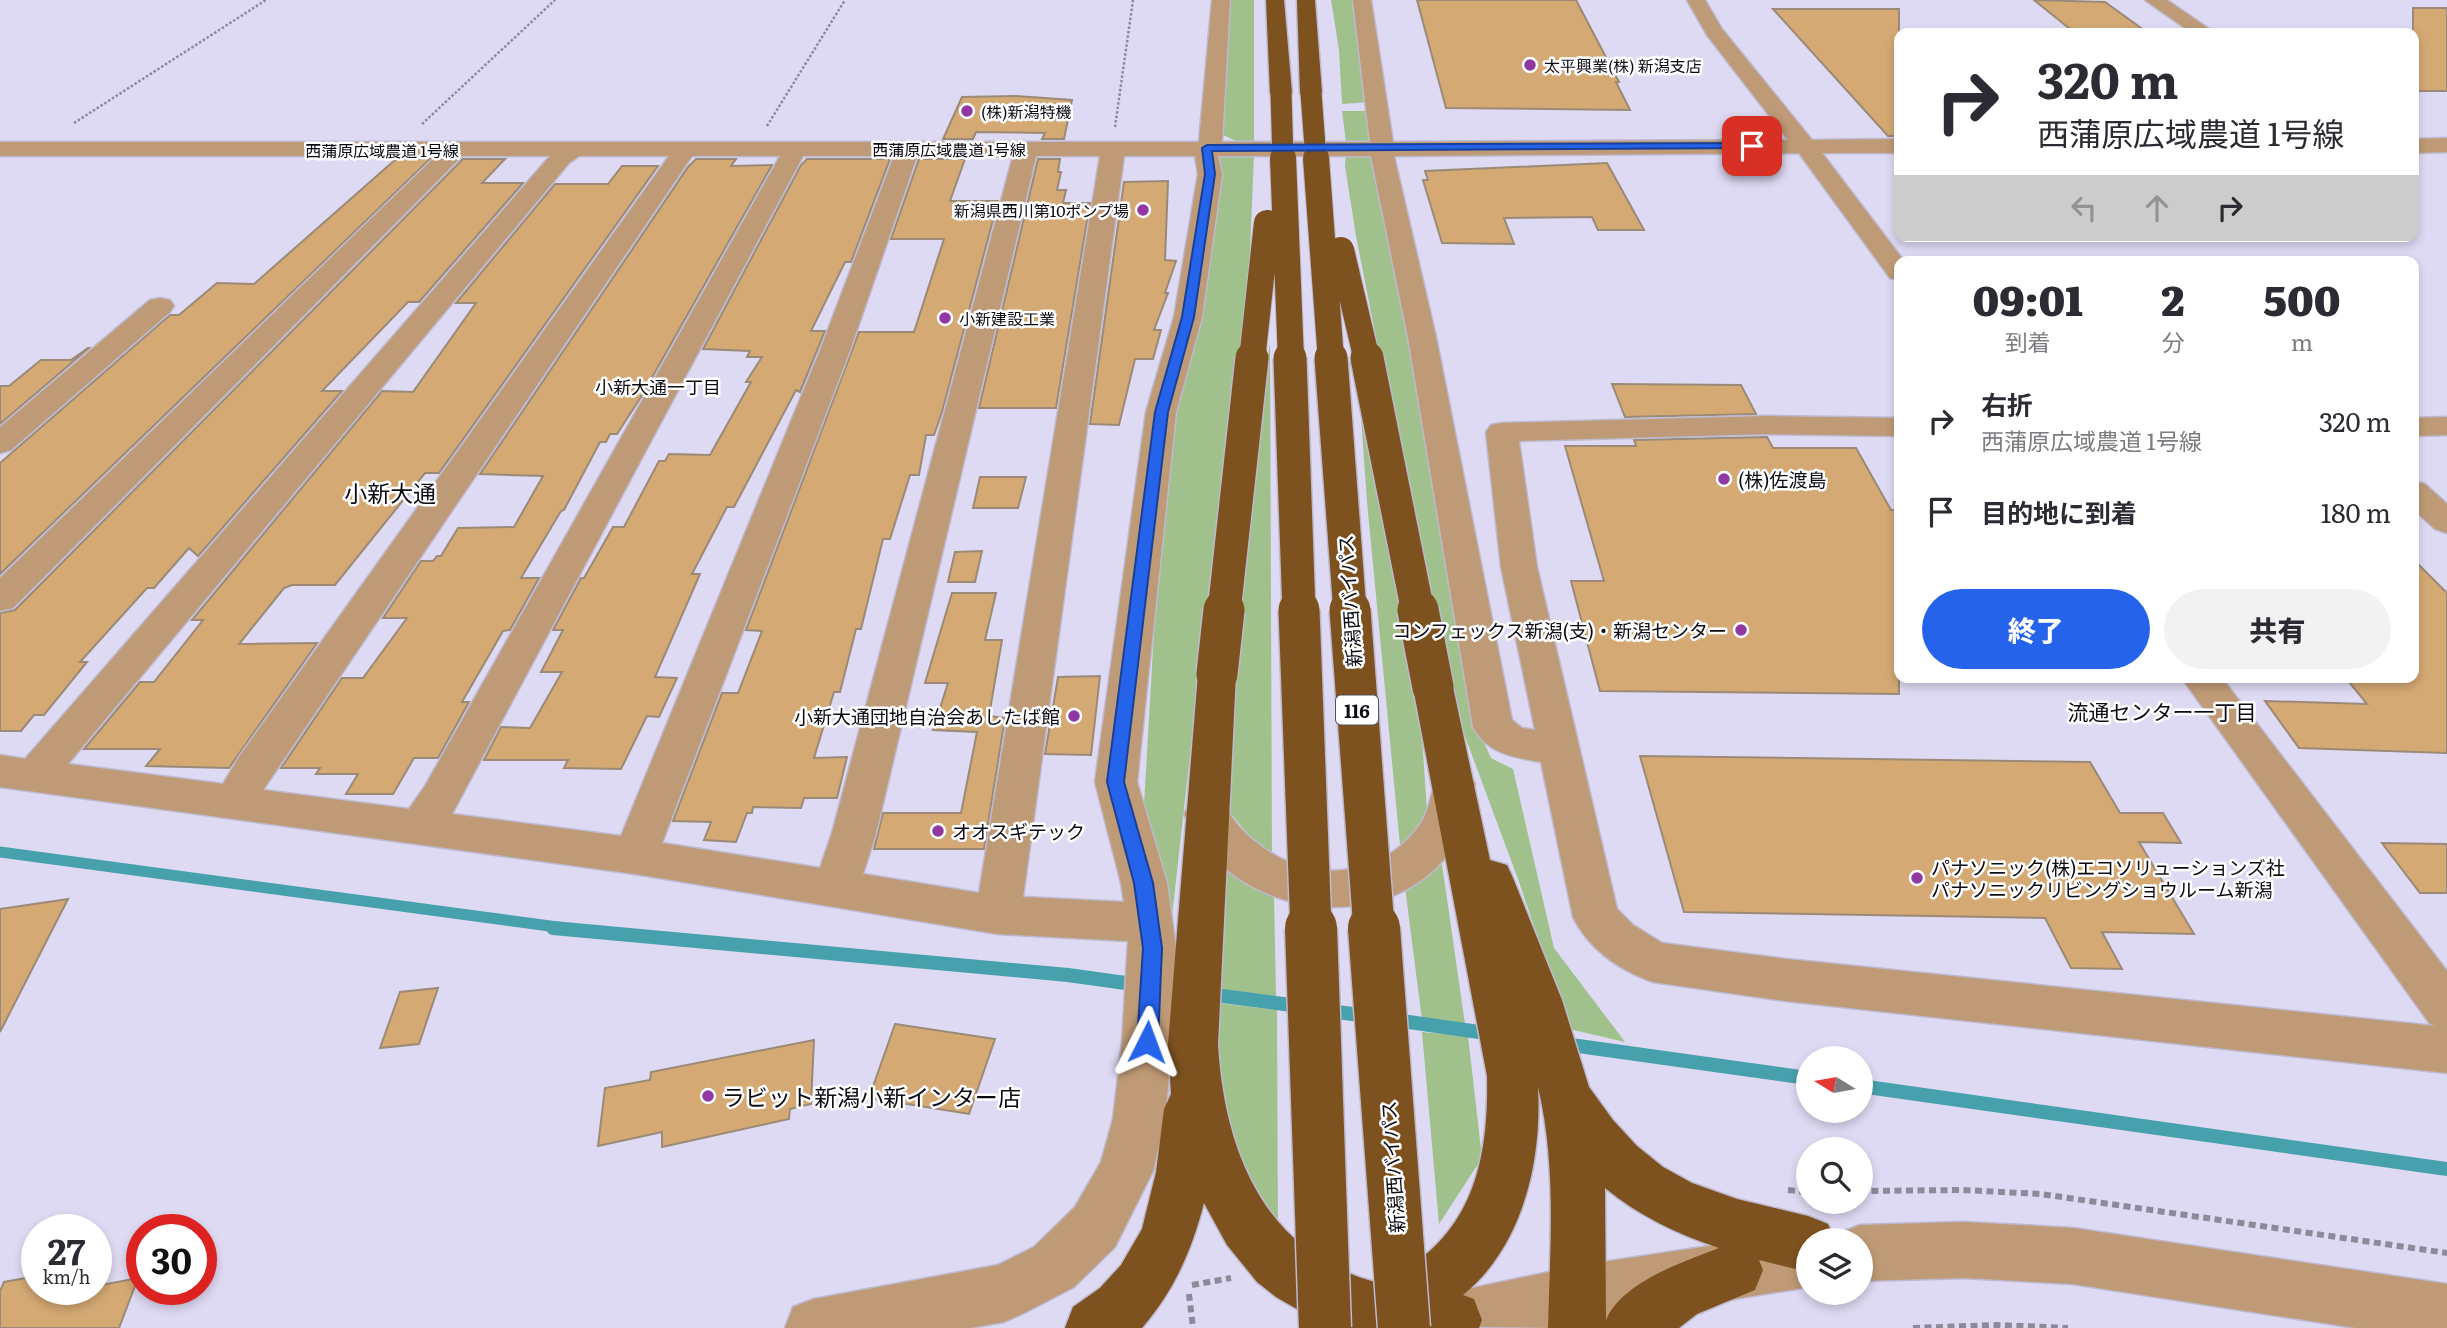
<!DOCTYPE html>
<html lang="ja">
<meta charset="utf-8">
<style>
body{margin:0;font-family:Literata,"Noto Sans JP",serif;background:#f2f2f3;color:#2b2b33;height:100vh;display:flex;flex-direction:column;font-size:26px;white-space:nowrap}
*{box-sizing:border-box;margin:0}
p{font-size:23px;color:#7c7c81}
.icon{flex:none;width:38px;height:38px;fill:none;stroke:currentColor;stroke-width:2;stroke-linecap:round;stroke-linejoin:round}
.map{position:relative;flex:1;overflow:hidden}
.panel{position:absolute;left:1894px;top:256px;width:525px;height:427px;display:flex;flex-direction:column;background:#fff;border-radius:14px;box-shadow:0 4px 10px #0003}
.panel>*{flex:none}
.top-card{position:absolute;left:1894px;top:28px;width:525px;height:214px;border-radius:14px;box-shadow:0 4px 10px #0003;background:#fff;color:#2b2b33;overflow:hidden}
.needle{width:46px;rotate:281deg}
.buttons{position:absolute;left:1796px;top:1046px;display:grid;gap:14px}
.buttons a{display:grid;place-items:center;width:77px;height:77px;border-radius:50%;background:#fff;box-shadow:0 4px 10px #0003;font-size:35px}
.speed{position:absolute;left:21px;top:1214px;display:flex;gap:14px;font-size:35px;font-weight:700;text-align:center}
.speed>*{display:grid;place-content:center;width:91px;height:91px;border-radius:50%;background:#fff;box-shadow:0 4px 10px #0003;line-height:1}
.speed small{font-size:18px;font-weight:400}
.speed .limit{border:10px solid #d22;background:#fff;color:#111}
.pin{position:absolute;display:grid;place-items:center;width:60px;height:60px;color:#fff;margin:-30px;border-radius:14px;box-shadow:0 4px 10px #0006}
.me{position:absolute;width:77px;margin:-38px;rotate:3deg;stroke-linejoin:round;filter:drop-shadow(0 0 5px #0008)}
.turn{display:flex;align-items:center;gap:24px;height:147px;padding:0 28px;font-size:32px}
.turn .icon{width:91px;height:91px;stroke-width:2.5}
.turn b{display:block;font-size:49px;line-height:60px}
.lanes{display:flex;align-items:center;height:66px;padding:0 28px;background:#0003;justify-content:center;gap:35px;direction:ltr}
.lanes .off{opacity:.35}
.eta{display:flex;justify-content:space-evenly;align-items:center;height:119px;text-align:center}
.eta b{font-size:42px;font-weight:800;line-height:49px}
.button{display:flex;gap:14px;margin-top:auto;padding:14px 28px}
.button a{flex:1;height:80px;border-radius:42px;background:#2563eb;color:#fff;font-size:28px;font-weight:800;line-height:80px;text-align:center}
.button a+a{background:#f2f2f3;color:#2b2b33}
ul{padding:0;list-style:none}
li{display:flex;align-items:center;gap:21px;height:91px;padding:0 28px}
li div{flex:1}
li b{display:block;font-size:26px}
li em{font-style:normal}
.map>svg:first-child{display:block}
</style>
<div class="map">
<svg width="2447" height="1328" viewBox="0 0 2447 1328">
<rect width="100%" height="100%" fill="#dfdaf3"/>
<path fill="#a0c18b" d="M1229 0H1254V141H1236L1221 134 1228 49Z
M1331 0H1357L1371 102 1342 104 1339 50Z
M1342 111H1365L1372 115 1375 133 1366 142H1346Z
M1361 153 1374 159 1386 204 1482 738 1491 758 1513 769 1554 948 1625 1042 1569 1029 1518 879 1453 704 1419 528 1379 353 1356 236 1345 166 1346 154Z
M1220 154H1254L1249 276 1209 585 1170 934 1143 821 1156 598 1171 424 1214 159Z
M1270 343 1272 855 1249 836 1225 806 1226 753 1256 429Z
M1356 345 1419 693 1428 825 1400 845 1367 502Z
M1223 860 1274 895 1276 997 1222 990Z
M1442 864 1465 1024 1422 1020 1405 887Z
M1217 1003 1277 1010 1278 1239 1260 1225 1218 1095Z
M1422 1032 1468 1036 1482 1158 1439 1224Z"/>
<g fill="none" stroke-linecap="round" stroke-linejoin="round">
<path stroke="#47a1ad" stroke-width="11" d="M0 852 572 929"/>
<path stroke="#47a1ad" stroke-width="14" d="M553 928 1068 975 1140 985
M1207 994 1299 1006
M1329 1011 1368 1016
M1395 1020 1493 1034
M1564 1044 1808 1078
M1860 1086 2447 1169"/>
</g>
<path fill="#d4a973" stroke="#9a8a77" stroke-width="2" d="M1417 0H1576L1619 82H1616L1630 110 1446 108Z
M2034 0 2105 2 2148 33H2075Z
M2413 8H2447V91H2413Z
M1773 9H1899V136H1888Z
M1016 96 1072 100 1064 139H1042L1045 133 976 132 973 139H943L962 97Z
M396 159H430L0 574V463L170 315H179L217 283 254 284Z
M463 159H505L482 183H523L419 302H408L322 391H342L198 556 189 548 154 588H147L80 662H87L44 715H34L21 731H0V613L15 610Z
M696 159H736L731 166 772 165 641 397 617 434H610L606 442H600L564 510 561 511 521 578H539L510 630 503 631 462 702H469L438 758H414L393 794H346L358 774H316L320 768H281L342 678H363L407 618H383L421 561H433L437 556H441L458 528 514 527 543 476 480 474 688 167Z
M807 159H890L851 262H845L811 331H825L800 392 796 390 734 507H727L692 574H700L655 677 677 678 659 717 647 716 621 769 564 768 568 760H484L501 727 530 728 562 672H541L563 630H553L581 578H584L613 527H624L659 461H665L669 454 710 455 751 382H746L762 357H747L750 351 703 349 801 165Z
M919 159H965L950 201H998L942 412 934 435H926L919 475H910L890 539H883L861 629H856L840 692H834L814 758 847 757 837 798H804L801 808 753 807 752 813H747L736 842 704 840 711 822 673 821 722 693H738L762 631 746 630 859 332H914L944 239H891Z
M1038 159H1060L1058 172H1061L1057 190H1066L1063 203H1090L1056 408H979Z
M1607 163 1644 230H1598L1592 217 1504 218 1514 244 1442 243 1423 180H1428L1425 171Z
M622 166H658L439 473H425L335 585H292L284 588 239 644 317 643 229 768 146 766 160 749H84L140 682H154L203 620H192L382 391 413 392 476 303H456L555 184H608Z
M1168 181 1165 260 1176 261 1165 293H1168L1154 330H1161L1153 359H1135L1119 425 1090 424 1124 182Z
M88 348H89L0 424V386H9L41 360H71Z
M1612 384 1741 385 1756 414 1625 417Z
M1767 437 1773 448H1856L1891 510H1899V694L1600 691 1571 581H1604L1565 446H1636L1634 440Z
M980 477H1026L1018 508H973Z
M982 551 975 582H948L955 552Z
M2413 559 2447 593V753L2299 748 2265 701 2367 704 2345 677H2413Z
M952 593H996L985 640H1002L989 716 1005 718 984 849H874L883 813H961L977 732 933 730 948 683H925Z
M1100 676 1091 755 1045 754 1058 677Z
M1640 756 2090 762 2120 813H2163L2181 843 2139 842 2194 934 2102 932 2122 969 2071 968 2045 918 1684 912Z
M2382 843 2447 844V893H2420Z
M68 899 0 1032V909Z
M438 988 419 1044 380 1048 400 992Z
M895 1024 995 1039 969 1114 869 1098Z
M814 1040 811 1104 790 1109 789 1119 662 1147V1132L598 1146 605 1088 650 1080 651 1072Z
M37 1276V1290H96V1286L138 1278 119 1328H0V1291L4 1282Z"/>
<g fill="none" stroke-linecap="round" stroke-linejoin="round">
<g stroke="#bdb9cf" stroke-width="3">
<path id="minor" d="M1212 0H1230L1222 142H1370L1353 0H1371L1393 142 1788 140 1707 35 1687 0H1705L1722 29 1812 140 1899 139V153H1822L1904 261H1899V280L1890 278 1799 153 1394 156 1436 337 1512 720 1522 728 1535 730 1501 567 1486 432 1491 425 1502 423 1768 416 1899 418V436L1768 434 1519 441 1537 567 1617 909 1633 925 1662 943 1786 959 2435 1026 2430 1024 2181 677H2221L2447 971V1073L1786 1001 1653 982C1619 970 1589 949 1573 917L1541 762C1513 757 1488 754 1473 727L1408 337 1371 156H1218L1222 174 1202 317 1176 412 1137 782 1167 883 1176 948 1172 1042 1165 1119 1153 1171 1115 1247 1074 1287 1024 1313 1004 1322 970 1328H785L793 1307 814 1299 998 1265 1034 1247 1075 1207 1101 1162 1113 1119 1122 1042 1128 941 998 934 635 874 0 787V755L25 759 550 156H462L13 608 0 611V578L436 156H0V142H1199ZM579 156H669L239 757 223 784 68 764 569 163ZM692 156H780L425 786 409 809 263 790ZM803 156H894L819 353 621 836 452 814ZM917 156H1013L832 833 820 868 662 843 849 353ZM1036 156H1100L979 893 863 874 876 833ZM1124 156H1195L1198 174 1174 317 1146 412 1095 782 1121 883 1124 902 1023 897Z
M2145 0H2167L2215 33H2192Z
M2447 138V152L2413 153V139Z
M160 298 170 300 174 306 170 312 11 450 0 453V427L150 300Z
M2447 417V435L2413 436V418Z
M2413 481 2425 484 2447 504V533L2435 529 2413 509Z
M1454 768 1469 773 1475 784C1473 796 1471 809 1467 821 1429 917 1307 930 1231 873 1210 857 1196 836 1184 814L1191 802C1201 799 1212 795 1221 802 1226 806 1230 815 1234 820 1241 830 1251 839 1261 846 1312 885 1384 878 1421 823 1431 808 1431 788 1439 773Z
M1963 1222 2073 1228 2447 1284V1328H2356L2073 1284 1963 1278 1860 1281V1241H1837L1840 1233 1860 1225Z
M1808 1231 1829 1241H1808V1287L1557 1328 1401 1326 1409 1305 1430 1297 1577 1266Z"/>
</g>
<g stroke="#bdb9cf" stroke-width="3">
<path id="highway" d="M1266 0H1284L1292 93 1289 98H1273L1270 93Z
M1297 0H1315L1322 93 1319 98H1303L1300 93Z
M1217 660 1231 664 1236 674 1218 1044C1224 1151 1265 1255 1379 1283 1470 1243 1489 1167 1487 1076L1413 687 1419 677 1433 673 1447 677 1453 687 1490 860 1507 865 1513 878 1562 1000 1589 1087 1613 1120 1637 1146 1663 1167 1692 1183 1737 1199 1808 1216 1828 1224 1835 1241H1808V1272L1759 1260 1763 1270 1755 1290 1697 1314 1679 1328H1548C1550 1247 1557 1167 1538 1087 1542 1161 1523 1246 1463 1295L1474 1299 1482 1320 1479 1328H1338L1309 1316 1276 1297 1257 1282 1227 1245 1204 1203C1192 1250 1174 1291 1142 1328H1065L1073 1307 1100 1288 1121 1265 1142 1229 1156 1172 1164 1109 1171 1094 1168 1044 1198 674 1203 664ZM1605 1188C1639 1216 1677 1234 1719 1248 1683 1262 1622 1282 1606 1320Z"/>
</g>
<path stroke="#8d899b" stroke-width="2.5" stroke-dasharray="2.5 2" stroke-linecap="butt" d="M74 123 266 0
M422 124 555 0
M767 126 845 0
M1115 127 1133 0"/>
<path stroke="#8d899b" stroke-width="6" stroke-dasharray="7 4.5" stroke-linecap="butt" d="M1788 1190 1808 1192
M1860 1191 1963 1190 2041 1194 2447 1253
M1192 1285 1231 1278
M1189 1294 1193 1328
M1913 1328 1997 1325 2068 1328"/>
<use href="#minor" fill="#bf9a76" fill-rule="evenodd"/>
<use href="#highway" fill="#7e521f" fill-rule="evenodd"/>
<g stroke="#bdb9cf" stroke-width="23" stroke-linecap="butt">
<path id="highway-bridge-far4" d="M1281 93 1283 160
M1311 93 1316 160"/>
</g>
<g stroke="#bdb9cf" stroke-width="28" stroke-linecap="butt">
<path id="highway-bridge-far3" d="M1283 158 1291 360
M1316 158 1331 360
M1341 250 1367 360
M1252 360 1267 223"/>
</g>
<g stroke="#bdb9cf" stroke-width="36" stroke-linecap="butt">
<path id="highway-bridge-far2" d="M1290 358 1299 612
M1331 358 1350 612
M1367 358 1418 612
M1224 612 1252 358"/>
</g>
<g stroke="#bdb9cf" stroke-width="44" stroke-linecap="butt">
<path id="highway-bridge-far1" d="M1299 610 1311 929
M1350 610 1374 929
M1418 610 1433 687
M1217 674 1224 610"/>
</g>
<g stroke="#bdb9cf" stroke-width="55" stroke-linecap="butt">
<path id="highway-bridge" d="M1311 928 1325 1328
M1374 928 1404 1328"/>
</g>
<use href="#highway-bridge-far4" stroke="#7e521f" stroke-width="21"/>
<use href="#highway-bridge-far3" stroke="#7e521f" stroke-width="26"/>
<use href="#highway-bridge-far2" stroke="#7e521f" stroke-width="33"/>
<use href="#highway-bridge-far1" stroke="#7e521f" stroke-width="41"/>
<use href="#highway-bridge" stroke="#7e521f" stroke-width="52"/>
</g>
<path fill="#2563eb" stroke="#184099" stroke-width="2" d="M1752 143 1757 146 1756 148 1212 151 1215 174 1194 317 1168 412 1124 782 1153 883 1162 948 1158 1042 1155 1048 1147 1051 1140 1048 1137 1042 1143 948 1134 883 1107 782 1155 412 1182 317 1205 174 1202 148 1207 145Z"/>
<g fill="#9238a3" stroke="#fff" stroke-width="2.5">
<circle cx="1530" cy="65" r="7"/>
<circle cx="967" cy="111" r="7"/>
<circle cx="1143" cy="210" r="7"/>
<circle cx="945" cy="318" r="7"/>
<circle cx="1724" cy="479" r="7"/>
<circle cx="1741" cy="630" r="7"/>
<circle cx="1074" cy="716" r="7"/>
<circle cx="938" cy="831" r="7"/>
<circle cx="1917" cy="878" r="7"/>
<circle cx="708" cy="1096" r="7"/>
</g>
<g text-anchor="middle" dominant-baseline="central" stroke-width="5" stroke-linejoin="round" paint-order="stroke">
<g font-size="16" fill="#0c0a12" stroke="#fff" text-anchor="start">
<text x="1544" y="65">太平興業(株) 新潟支店</text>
<text x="981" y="111">(株)新潟特機</text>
<text x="1129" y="210" text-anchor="end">新潟県西川第10ポンプ場</text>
<text x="959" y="318">小新建設工業</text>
</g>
<g font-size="16" fill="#0c0a12" stroke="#fff">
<text x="949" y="149">西蒲原広域農道 1号線</text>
<text x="382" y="150">西蒲原広域農道 1号線</text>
</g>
<g font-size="18" fill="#0c0a12" stroke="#fff">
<text x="658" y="386">小新大通一丁目</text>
</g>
<rect fill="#fff" stroke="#555459" stroke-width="2" x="1336" y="695.5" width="42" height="29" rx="5"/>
<g font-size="18" font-weight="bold" fill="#0c0a12">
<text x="1357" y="710">116</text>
</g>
<g font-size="19" fill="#0c0a12" stroke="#fff" text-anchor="start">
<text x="1738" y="479">(株)佐渡島</text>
<text x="1727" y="630" text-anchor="end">コンフェックス新潟(支)・新潟センター</text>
<text x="1060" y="716" text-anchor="end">小新大通団地自治会あしたば館</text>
<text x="952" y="831">オオスギテック</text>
<text x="1931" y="867">パナソニック(株)エコソリューションズ社<tspan x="1931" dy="22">パナソニックリビングショウルーム新潟</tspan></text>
</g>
<g font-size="19" fill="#0c0a12" stroke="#fff">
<text transform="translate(1349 601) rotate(-94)">新潟西バイパス</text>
<text transform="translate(1392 1167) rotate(-94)">新潟西バイパス</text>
</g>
<g font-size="21" fill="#0c0a12" stroke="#fff">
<text x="2162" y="710">流通センター一丁目</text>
</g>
<g font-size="23" fill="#0c0a12" stroke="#fff">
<text x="390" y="492">小新大通</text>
</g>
<g font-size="23" fill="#0c0a12" stroke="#fff" text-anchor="start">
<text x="722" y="1096">ラビット新潟小新インター店</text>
</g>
</g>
</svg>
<div class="buttons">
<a><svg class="needle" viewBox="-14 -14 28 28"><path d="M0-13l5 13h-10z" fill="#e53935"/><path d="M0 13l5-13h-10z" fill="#7c7c81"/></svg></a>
<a><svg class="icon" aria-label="search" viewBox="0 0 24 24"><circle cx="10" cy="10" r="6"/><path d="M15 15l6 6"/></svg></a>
<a><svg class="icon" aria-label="layers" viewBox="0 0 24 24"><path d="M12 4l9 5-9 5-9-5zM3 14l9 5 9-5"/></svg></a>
</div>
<div class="speed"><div>27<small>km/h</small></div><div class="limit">30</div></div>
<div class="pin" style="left:1752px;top:146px;background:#d93025"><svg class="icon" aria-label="arrive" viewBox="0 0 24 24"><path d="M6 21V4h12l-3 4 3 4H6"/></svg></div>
<svg class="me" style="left:1147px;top:1042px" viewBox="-20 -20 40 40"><path d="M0-17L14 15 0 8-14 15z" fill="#2563eb" stroke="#fff" stroke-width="4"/></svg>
<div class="top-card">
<div class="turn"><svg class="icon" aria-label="right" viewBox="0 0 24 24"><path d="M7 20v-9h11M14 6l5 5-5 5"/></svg><div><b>320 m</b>西蒲原広域農道 1号線</div></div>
<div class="lanes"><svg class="icon off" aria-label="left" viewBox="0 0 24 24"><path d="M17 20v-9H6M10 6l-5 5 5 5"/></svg><svg class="icon off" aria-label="ahead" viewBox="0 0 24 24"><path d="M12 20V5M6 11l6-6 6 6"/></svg><svg class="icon" aria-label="right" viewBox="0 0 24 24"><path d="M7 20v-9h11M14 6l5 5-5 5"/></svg></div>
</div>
<section class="panel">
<div class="eta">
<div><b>09:01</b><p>到着</p></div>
<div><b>2</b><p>分</p></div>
<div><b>500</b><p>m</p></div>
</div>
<ul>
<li><svg class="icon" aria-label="right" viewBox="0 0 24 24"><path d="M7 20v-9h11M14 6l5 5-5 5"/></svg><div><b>右折</b><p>西蒲原広域農道 1号線</p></div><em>320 m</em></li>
<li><svg class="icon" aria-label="arrive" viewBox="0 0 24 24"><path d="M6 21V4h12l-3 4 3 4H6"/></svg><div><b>目的地に到着</b></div><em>180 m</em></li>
</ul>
<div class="button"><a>終了</a><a>共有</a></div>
</section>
</div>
